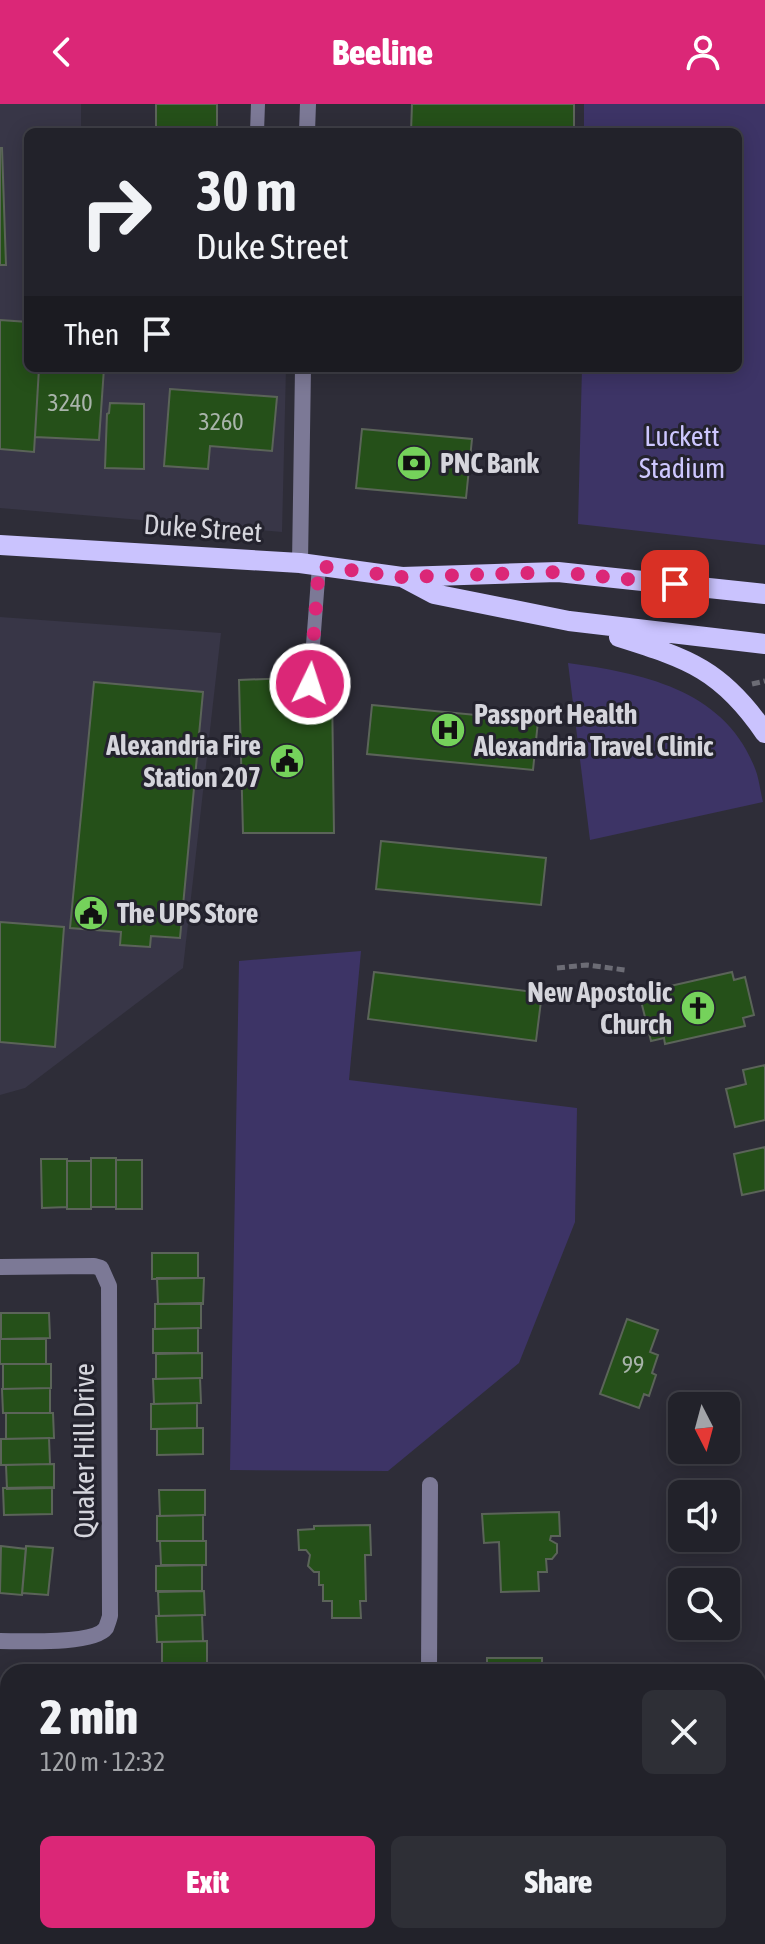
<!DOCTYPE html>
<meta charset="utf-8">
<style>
body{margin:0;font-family:"Asap Condensed",sans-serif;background:#2e2f36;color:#f1f3f6;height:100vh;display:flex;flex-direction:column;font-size:30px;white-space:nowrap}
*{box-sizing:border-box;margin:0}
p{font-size:26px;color:#a2a4a8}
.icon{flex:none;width:44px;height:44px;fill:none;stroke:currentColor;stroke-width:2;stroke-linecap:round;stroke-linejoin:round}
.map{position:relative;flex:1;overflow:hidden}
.sheet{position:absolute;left:0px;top:1560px;width:766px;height:280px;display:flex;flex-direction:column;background:#22222a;border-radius:24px 24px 0 0;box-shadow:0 4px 20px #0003,0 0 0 2px #3f3f47}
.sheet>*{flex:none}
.banner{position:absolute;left:24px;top:24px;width:718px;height:244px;border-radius:12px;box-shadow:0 4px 20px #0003,0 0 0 2px #3f3f47;background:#22222a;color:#f1f3f6;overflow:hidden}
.needle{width:52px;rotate:174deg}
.tools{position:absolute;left:668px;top:1288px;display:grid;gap:16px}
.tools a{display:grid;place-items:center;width:72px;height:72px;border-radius:12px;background:#22222a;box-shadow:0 4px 20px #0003,0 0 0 2px #3f3f47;font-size:40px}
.pin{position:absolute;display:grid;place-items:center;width:68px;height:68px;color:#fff;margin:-34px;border-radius:16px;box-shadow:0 4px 12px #0006}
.me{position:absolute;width:88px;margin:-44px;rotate:4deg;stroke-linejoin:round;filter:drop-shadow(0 0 6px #0008)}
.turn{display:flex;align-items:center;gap:28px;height:168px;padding:0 40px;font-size:36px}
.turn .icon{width:104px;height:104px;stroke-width:2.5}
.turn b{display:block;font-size:56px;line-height:68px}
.then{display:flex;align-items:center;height:76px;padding:0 40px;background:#0003;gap:16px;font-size:30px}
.round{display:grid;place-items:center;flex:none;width:84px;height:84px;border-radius:12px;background:#2e2f36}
.overview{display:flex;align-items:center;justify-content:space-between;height:136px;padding:0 40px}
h1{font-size:48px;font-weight:800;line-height:60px}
.cta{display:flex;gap:16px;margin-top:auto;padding:16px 40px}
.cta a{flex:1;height:92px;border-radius:12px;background:#db2777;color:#fff;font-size:32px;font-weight:800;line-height:92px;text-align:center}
.cta a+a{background:#2e2f36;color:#f1f3f6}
header{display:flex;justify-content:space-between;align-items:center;height:104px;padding:0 40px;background:#db2777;color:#fff;font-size:36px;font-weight:800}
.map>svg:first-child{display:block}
</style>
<header><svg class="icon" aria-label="back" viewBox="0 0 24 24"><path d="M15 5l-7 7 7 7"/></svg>Beeline<svg class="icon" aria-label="person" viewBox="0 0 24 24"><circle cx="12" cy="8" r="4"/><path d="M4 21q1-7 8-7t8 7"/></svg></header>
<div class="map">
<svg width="765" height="1840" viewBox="0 0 765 1840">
<rect width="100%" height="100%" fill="#2e2d38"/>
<path fill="#383647" d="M0 0H81V28H28V264H286L282 428 0 404Z
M0 513 221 529 183 864 25 984 0 991Z"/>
<path fill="#3d3466" d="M584 0H765V441L578 420 582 264H738V28H584Z
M568 559C641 569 723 585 754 662 759 673 760 686 763 698L590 736Z
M361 847 349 976 577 1004 575 1118 519 1259 388 1367 230 1366 239 857Z"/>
<path fill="#255019" stroke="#5b6459" stroke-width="2" d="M156 0H217V28H156Z
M412 0H574V28H411Z
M0 44H2L6 161H0Z
M0 216 28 218V264H39L34 348 0 345Z
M39 264H104L99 336 35 333Z
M170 285 277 293 272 347 210 342 208 365 164 362Z
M110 299 144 300V365L105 364 107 310 109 309Z
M362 325 472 335 466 394 356 384Z
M291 574 292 586H332L334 729H243L239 576Z
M94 578 203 588 180 834 151 832 150 843 120 841 121 828 70 824Z
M372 601 538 617 533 666 367 650Z
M381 737 546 754 541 801 376 785Z
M0 818 64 823 55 943 0 938Z
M374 868 542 889 536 937 368 915Z
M732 868 734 876 745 873 754 911 743 914 745 922 665 940 664 934 651 937 641 897 658 893 657 885Z
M765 961V1016L735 1023 726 985 746 980 743 966Z
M765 1043V1086L742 1091 734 1050Z
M91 1054H116V1103H91Z
M41 1055H67V1103L42 1104Z
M116 1056H142V1105H116Z
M67 1057H91V1105H67Z
M152 1149H198V1174L152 1175Z
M157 1174H204L203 1200H158Z
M201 1199V1224L155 1225V1200Z
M1 1209H49L50 1234 1 1235Z
M627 1215 658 1226 650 1248 658 1251 652 1269 656 1271 649 1292 644 1290 639 1304 600 1290Z
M198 1224V1249H153V1225Z
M0 1235H46V1260H0Z
M202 1249V1274L156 1275V1250Z
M3 1260H51V1284L3 1285Z
M200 1274 201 1299 154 1300 153 1275Z
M50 1284V1309H3L2 1285Z
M197 1299V1324L151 1325V1300Z
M6 1309H53L54 1334 6 1335Z
M197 1324H203V1350L157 1351V1325Z
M49 1334 50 1360 1 1361V1335Z
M54 1360V1384L7 1385 6 1361Z
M52 1383V1410L4 1411 3 1384Z
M159 1386H205V1411L160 1412Z
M559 1408 560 1432H551L550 1436 557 1440V1449L552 1455H546L547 1468H538L539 1487 501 1488 499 1438 484 1439 482 1410Z
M203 1411V1437H157V1412Z
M370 1421 371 1451H365L366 1497H360L361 1514H332V1497H323V1481H319V1468H314L308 1462 310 1451 306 1446H299L298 1426 314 1425V1422Z
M160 1437H206V1461H161Z
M1 1442 26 1445 22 1491 0 1489Z
M26 1442 53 1444 48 1491 22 1489Z
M202 1461V1487H156V1462Z
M204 1487 205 1511 159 1512 158 1488Z
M202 1511 203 1537 157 1538 156 1512Z
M207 1537V1562L162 1563V1538Z
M487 1554H542V1568H487Z
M0 1597H8V1647H0Z
M8 1735V1786H0V1736Z
M443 1832H541L543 1833 538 1840H438Z"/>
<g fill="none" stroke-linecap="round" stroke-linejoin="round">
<path stroke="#6c6c75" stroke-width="5" stroke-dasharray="8 4" stroke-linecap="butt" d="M752 580 765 577
M557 864 587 861 625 866"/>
<path stroke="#7c7996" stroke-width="14" d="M257 28 258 0
M310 580 319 462"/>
<path stroke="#7c7996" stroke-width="16" d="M307 28 308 0
M300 459 303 264
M0 1163 94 1162 101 1164 109 1182 110 1512C110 1513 106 1524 106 1524 94 1541 21 1537 0 1537
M429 1568 430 1381
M136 1840 219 1832"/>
<path stroke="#cac3fe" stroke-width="20" d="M0 441 300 459 402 473 558 468 765 490
M402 473 434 490 569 517 765 540
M619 533C689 555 722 566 765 629"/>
</g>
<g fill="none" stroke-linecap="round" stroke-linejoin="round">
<path stroke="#db2777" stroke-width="14" stroke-dasharray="0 25.2" d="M310 580 319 462 402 473 558 468 675 480"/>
</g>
<defs>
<g id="bank-disc" transform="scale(1.8)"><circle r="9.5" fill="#75d25b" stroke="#24232e"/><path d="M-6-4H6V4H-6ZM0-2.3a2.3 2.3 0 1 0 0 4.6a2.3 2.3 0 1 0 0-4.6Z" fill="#111"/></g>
<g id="hospital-disc" transform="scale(1.8)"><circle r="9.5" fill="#75d25b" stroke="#24232e"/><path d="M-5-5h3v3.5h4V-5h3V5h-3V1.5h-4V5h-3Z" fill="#111"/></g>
<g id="civic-disc" transform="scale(1.8)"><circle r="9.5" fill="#75d25b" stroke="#24232e"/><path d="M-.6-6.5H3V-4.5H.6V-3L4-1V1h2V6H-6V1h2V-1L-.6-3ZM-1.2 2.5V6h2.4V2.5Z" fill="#111"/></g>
<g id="church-disc" transform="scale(1.8)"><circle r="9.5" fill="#75d25b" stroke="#24232e"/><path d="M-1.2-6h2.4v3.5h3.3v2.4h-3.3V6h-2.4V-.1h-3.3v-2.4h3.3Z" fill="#111"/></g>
</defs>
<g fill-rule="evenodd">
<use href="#bank-disc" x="414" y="359"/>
<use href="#hospital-disc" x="448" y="626"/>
<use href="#civic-disc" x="287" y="657"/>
<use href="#civic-disc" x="91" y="809"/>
<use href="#church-disc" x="698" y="904"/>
</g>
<g text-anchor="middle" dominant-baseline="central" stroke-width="6" stroke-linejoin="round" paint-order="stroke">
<g font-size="24" fill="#a9b4ab">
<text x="70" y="298">3240</text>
<text x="221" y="317">3260</text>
<text x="633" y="1260">99</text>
</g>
<g font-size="28" fill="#cdc7fe" stroke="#24232e">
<text x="682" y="332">Luckett<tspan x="682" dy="32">Stadium</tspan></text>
</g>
<g font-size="28" font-weight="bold" fill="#d5d5dc" stroke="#24232e" text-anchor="start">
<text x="440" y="359">PNC Bank</text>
<text x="474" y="610">Passport Health<tspan x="474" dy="32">Alexandria Travel Clinic</tspan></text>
<text x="261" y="641" text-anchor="end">Alexandria Fire<tspan x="261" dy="32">Station 207</tspan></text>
<text x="117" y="809">The UPS Store</text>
<text x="672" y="888" text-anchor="end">New Apostolic<tspan x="672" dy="32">Church</tspan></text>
</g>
<g font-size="28" fill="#d5d5dc" stroke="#24232e">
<text transform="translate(203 424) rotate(4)">Duke Street</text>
<text transform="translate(84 1347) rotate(-90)">Quaker Hill Drive</text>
</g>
</g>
</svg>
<div class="tools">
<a><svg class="needle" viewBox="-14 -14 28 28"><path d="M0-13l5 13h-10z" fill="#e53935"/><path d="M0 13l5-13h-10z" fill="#a2a4a8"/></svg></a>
<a><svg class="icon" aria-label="sound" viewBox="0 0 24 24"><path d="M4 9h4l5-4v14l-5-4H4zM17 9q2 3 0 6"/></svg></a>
<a><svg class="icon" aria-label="search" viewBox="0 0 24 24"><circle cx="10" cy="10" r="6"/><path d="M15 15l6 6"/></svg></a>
</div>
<div class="pin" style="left:675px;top:480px;background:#d93025"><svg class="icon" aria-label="arrive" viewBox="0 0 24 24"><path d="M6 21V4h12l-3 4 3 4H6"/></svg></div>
<svg class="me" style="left:310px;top:580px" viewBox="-20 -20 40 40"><circle r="17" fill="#db2777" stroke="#fff" stroke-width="3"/><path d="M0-11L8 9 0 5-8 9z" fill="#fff"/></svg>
<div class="banner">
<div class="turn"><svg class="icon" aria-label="right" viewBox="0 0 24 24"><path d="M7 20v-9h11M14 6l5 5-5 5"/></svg><div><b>30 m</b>Duke Street</div></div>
<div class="then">Then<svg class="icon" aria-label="arrive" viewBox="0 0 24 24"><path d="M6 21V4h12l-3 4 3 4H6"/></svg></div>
</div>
<section class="sheet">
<div class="overview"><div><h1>2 min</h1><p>120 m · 12:32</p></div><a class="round"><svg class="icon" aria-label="close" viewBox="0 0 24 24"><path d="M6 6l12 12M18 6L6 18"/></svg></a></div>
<div class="cta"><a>Exit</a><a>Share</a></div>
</section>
</div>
